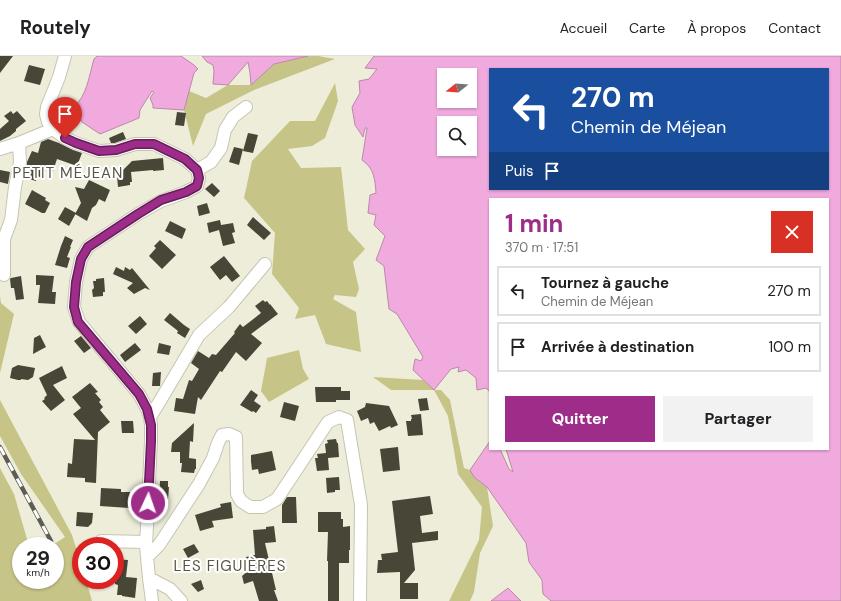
<!DOCTYPE html>
<html lang="fr">
<meta charset="utf-8">
<style>
body{margin:0;font-family:"DM Sans",sans-serif;background:#f2f2f2;color:#202124;height:100vh;display:flex;flex-direction:column;font-size:15px;white-space:nowrap}
*{box-sizing:border-box;margin:0}
p{font-size:13px;color:#757577}
.icon{flex:none;width:22px;height:22px;fill:none;stroke:currentColor;stroke-width:2;stroke-linecap:round;stroke-linejoin:round}
.map{position:relative;flex:1;overflow:hidden}
.details{position:absolute;left:489px;top:142px;width:340px;height:252px;display:flex;flex-direction:column;background:#fff;border-radius:0px;box-shadow:0 1px 3px #0004}
.details>*{flex:none}
.top-card{position:absolute;left:489px;top:12px;width:340px;height:122px;border-radius:0px;box-shadow:0 1px 3px #0004;background:#1a4fa0;color:#fff;overflow:hidden}
.needle{width:26px;rotate:253deg}
.buttons{position:absolute;left:437px;top:12px;display:grid;gap:8px}
.buttons a{display:grid;place-items:center;width:40px;height:40px;border-radius:0px;background:#fff;box-shadow:0 1px 3px #0004;font-size:20px}
.speed{position:absolute;left:12px;top:481px;display:flex;gap:8px;font-size:20px;font-weight:700;text-align:center}
.speed>*{display:grid;place-content:center;width:52px;height:52px;border-radius:50%;background:#fff;box-shadow:0 1px 3px #0004;line-height:1}
.speed small{font-size:10px;font-weight:400}
.speed .limit{border:6px solid #d22;background:#fff;color:#111}
.pin{position:absolute;display:grid;place-items:center;width:34px;height:34px;color:#fff;margin:-41px -17px;border-radius:50% 50% 50% 0;rotate:-45deg;box-shadow:0 0 4px #0007}
.pin .icon{rotate:45deg}
.me{position:absolute;width:44px;margin:-22px;rotate:3deg;stroke-linejoin:round;filter:drop-shadow(0 0 3px #0008)}
.turn{display:flex;align-items:center;gap:14px;height:84px;padding:0 16px;font-size:18px}
.turn .icon{width:52px;height:52px;stroke-width:2.5}
.turn b{display:block;font-size:28px;line-height:34px}
.then{display:flex;align-items:center;height:38px;padding:0 16px;background:#0003;gap:8px;font-size:15px}
.round{display:grid;place-items:center;flex:none;width:42px;height:42px;border-radius:0px;background:#f2f2f2}
.overview{display:flex;align-items:center;justify-content:space-between;height:68px;padding:0 16px}
h1{font-size:24px;font-weight:700;line-height:30px;color:#9e2d89}
.cta{display:flex;gap:8px;margin-top:auto;padding:8px 16px}
.cta a{flex:1;height:46px;border-radius:0px;background:#9e2d89;color:#fff;font-size:16px;font-weight:700;line-height:46px;text-align:center}
.cta a+a{background:#f2f2f2;color:#202124}
ul{padding:0;list-style:none}
li{display:flex;align-items:center;gap:12px;height:50px;margin:0 8px 6px;padding:0 8px;border:2px solid #e0e0e0;border-radius:0px}
li div{flex:1}
li b{display:block;font-size:15px}
li em{font-style:normal}
header{display:flex;align-items:center;gap:24px;box-sizing:border-box;height:56px;padding:0 20px;background:#fff;border-bottom:1px solid #e0e0e0}
header strong{font-size:19px}
nav{display:flex;gap:22px;margin-inline-start:auto;font-size:14px}
.map>svg:first-child{display:block}
</style>
<header>
<strong>Routely</strong>
<nav><a>Accueil</a><a>Carte</a><a>À propos</a><a>Contact</a></nav>
</header>
<div class="map">
<svg width="841" height="545" viewBox="0 0 841 545">
<rect width="100%" height="100%" fill="#eeedda"/>
<path fill="#c7c487" d="M308 0H318L335 3 254 34 206 58 193 90 184 54 189 35 206 42 228 29H251L274 8Z
M335 27 338 45 325 82 312 90 288 93 301 112 341 111 348 174 365 193 353 206 359 233 356 241 335 239 333 243 356 256 361 296 326 288 315 259 295 263 299 252 272 218 275 177 244 142 252 105 290 65H315Z
M0 240 1 247 14 258 0 317Z
M299 294 303 313 309 323 269 346 261 335 267 302Z
M373 321 423 324 434 334H441L450 344 464 412 470 414 474 421 487 431 493 470 480 497 474 536 470 545H449L479 484 482 451 458 418 448 360 434 334H391Z
M0 344 72 479 81 508V524H86L92 545H0V412L14 438 29 490H21V524H55V490H51L65 481 21 418 0 380Z"/>
<path fill="#f1aade" stroke="#ba88ab" fill-rule="evenodd" d="M97 0H181L194 9 198 13 194 17 184 54 153 52V49L150 42 154 36 152 35 140 54 139 62 100 78 82 66 73 53V52C87 40 89 20 94 3Z
M202 0H308L274 8 251 29 250 17 248 6 228 29 213 28 214 15 213 9 207 6Z
M374 0H841V545H551L543 538 542 524 529 506 526 487 487 431 474 421 470 414 490 385V393H500L509 413 513 416 506 393H828V143H490V336L486 332 477 334 476 322 466 314 458 316 459 311 451 313 434 334 413 314 415 303 421 305 423 301 397 258 389 253 384 210 376 204 385 180 374 169 376 159 368 157 370 139 376 137C375 123 374 112 362 104L367 72H365L363 81 355 69 352 51 360 37 359 25 369 23 377 13 365 12ZM490 13H828V133H490ZM444 19H470V45H444ZM444 67H470V93H444Z
M508 532 521 545H491Z"/>
<path fill="#474637" d="M0 0H13L0 17Z
M29 9 45 13 40 29 24 25Z
M11 55 13 58 17 55 26 65 16 73V75L10 80 0 85V73L9 65 4 60Z
M177 56 186 57 184 70 175 69Z
M123 76 126 83 115 87H111L109 82Z
M248 77 258 79 253 97 243 95Z
M48 83 59 87 73 94 82 97 77 110 57 103 53 115 46 112 43 122 37 120 36 125 25 122 27 106 32 95 38 97 41 86Z
M234 91 243 93 239 109 229 106Z
M163 102 164 114 153 115V114L131 116 132 126H130V129L118 131 117 120 132 105Z
M0 114 10 116 8 128 0 126Z
M89 124 110 134 105 146 99 143 96 149 92 152 87 165 75 158 81 147 75 131 84 133Z
M212 127 220 135 214 141 205 133Z
M32 134 46 142 45 144 50 147 45 157H42L25 148Z
M207 147 210 157 199 160 197 150Z
M65 151 76 157 69 170 58 163Z
M253 161 271 177 264 184 247 169Z
M220 164 221 169 233 167 235 176 232 177 235 187 223 190 219 174 209 177 207 167Z
M170 165 186 173 182 183 165 175Z
M65 180 73 184 70 191H71L67 201 70 202 67 212 55 209 61 190Z
M160 184 176 199 162 213 149 200 156 192 154 190Z
M224 200 240 220 232 226 226 219 220 224 210 211Z
M116 211 124 215 125 211 130 214 132 212 150 234 145 232 134 238 127 232 133 227 113 218Z
M36 219 54 220 52 236H56L55 248 38 247 40 229H36Z
M21 220 24 243 16 244 14 232H11L10 223 11 222Z
M104 222 105 236H103V240L93 241 92 234 94 232 93 225H96V223Z
M263 244 265 246 267 245 270 249V248L278 258 251 278 262 287 246 305 236 296 222 316 220 315 201 344 198 341 195 358 174 355 176 342 183 343 189 324 192 325 199 313 191 307 198 295 209 302 212 298 216 299 235 277 234 276 240 268 243 271 261 257 255 250Z
M170 257 184 269 190 273 185 282 177 277 178 275 164 264Z
M140 260 147 268 136 278 128 270Z
M40 279 46 291 33 298 34 282Z
M81 280 91 292 84 297 74 285Z
M135 287 141 294 125 306 120 299Z
M159 287 171 290 169 299 157 297Z
M18 309 35 312 33 321 28 324 21 323V324H18L10 322 12 312Z
M62 310 67 322 53 329 65 344 51 355 42 345 45 343 44 342 47 339 39 322Z
M161 316 160 330H152L153 317Z
M90 327 98 336 95 337 101 344 99 346 103 351 100 354 110 366 98 376 96 427 85 426V422L67 421 68 407 72 408 74 383 95 384 73 358 81 352 72 341Z
M315 331H341V335H350V344H336V346H316Z
M251 334 258 339 254 345 261 350 256 357 253 355 252 356 240 349Z
M427 342 429 354 420 355 418 343Z
M284 346 299 350 295 365 280 361Z
M366 347 389 350 398 369 391 372 390 370 379 375 374 366 370 368 368 362 361 365 357 355 365 351Z
M421 358 423 379 408 380 406 365H411V363H412L411 359Z
M121 365H133L134 377H122Z
M194 367 193 386 190 385 189 402 196 403V413H195L194 417 181 416 182 407H180V396H171L172 387Z
M336 383 337 387H338L339 401 328 402 329 414 317 415 315 402H318L317 398 326 397 325 388 328 387 327 384Z
M398 391 400 414 383 416 380 393Z
M272 395 276 414 259 418 258 413 252 414 251 405V399Z
M339 421 340 434H335V436L327 437 326 422Z
M160 425H168V431H169L168 444H159Z
M101 432 121 433V436H130L129 452 100 450Z
M430 440 433 458 420 460 422 477 438 475V484L412 487 415 514 404 527H418V543H400V516L377 517 378 504H382L381 498 398 496 392 445Z
M287 441H296L297 467H282V449Z
M231 446 233 462 212 465 214 471 200 475 195 459 221 451 220 448Z
M77 456 93 457 92 467 88 471 76 470Z
M318 456H341V463H343V471L350 470V494H349V507H339V545H328V505H327L328 476H318Z
M274 470 276 486 265 487 276 534H274L278 545H259L253 525 244 528 242 520 249 514 246 501 255 499 253 474 266 473V471Z
M194 488 199 496 188 502 183 493Z
M115 503 128 504 126 521 137 522 135 542 122 540V539H117L118 529 115 528Z
M201 524 204 533 198 536 191 528Z"/>
<g fill="none" stroke-linecap="round" stroke-linejoin="round">
<g stroke="#c5c5b2" stroke-width="14">
<path id="minor" d="M65 0 59 21 47 51 46 58 48 66 53 73 65 82 76 87 99 95 116 94 135 88H154L185 103 197 114 199 122 197 130 186 136 161 145 138 158 88 191 81 203 76 226 74 251 79 266 139 338 147 353 150 361 151 369V385L146 490 149 522 152 545
M0 93 19 87 53 73
M197 114 211 106 221 92 225 74 233 61 246 51
M4 219V183L11 164 15 131 20 106 19 87
M150 361 160 345 199 279 229 251 265 208
M101 485 146 486
M147 501 159 489 199 428 213 402 218 387 222 379 229 378 236 381 237 438 241 445 250 451H263L277 443 328 366 339 361 347 364 361 449 360 545
M149 522 170 533 181 545"/>
</g>
<use href="#minor" stroke="#fff" stroke-width="12"/>
<g stroke="#5d5d54" stroke-width="4.5">
<path id="rail" d="M0 391 51 485"/>
</g>
<use href="#rail" stroke="#fff" stroke-width="3" stroke-dasharray="9" stroke-linecap="butt"/>
</g>
<g fill="none" stroke-linecap="round" stroke-linejoin="round">
<g stroke="#671d59" stroke-width="10">
<path id="route" d="M65 82 76 87 99 95 116 94 135 88H154L185 103 197 114 199 122 197 130 186 136 161 144 138 158 88 191 81 203 76 226 74 251 78 266 139 338 147 353 151 369V385L148 447"/>
</g>
<use href="#route" stroke="#9e2d89" stroke-width="7"/>
</g>
<g text-anchor="middle" dominant-baseline="central" stroke-width="4" stroke-linejoin="round" paint-order="stroke">
<g font-size="15" letter-spacing="1" fill="#575646" stroke="#fff">
<text x="68" y="117">PETIT MÉJEAN</text>
<text x="230" y="510">LES FIGUIÈRES</text>
</g>
</g>
</svg>
<div class="buttons">
<a><svg class="needle" viewBox="-14 -14 28 28"><path d="M0-13l5 13h-10z" fill="#e53935"/><path d="M0 13l5-13h-10z" fill="#757577"/></svg></a>
<a><svg class="icon" aria-label="search" viewBox="0 0 24 24"><circle cx="10" cy="10" r="6"/><path d="M15 15l6 6"/></svg></a>
</div>
<div class="speed"><div>29<small>km/h</small></div><div class="limit">30</div></div>
<div class="pin" style="left:65px;top:82px;background:#d93025"><svg class="icon" aria-label="arrive" viewBox="0 0 24 24"><path d="M6 21V4h12l-3 4 3 4H6"/></svg></div>
<svg class="me" style="left:148px;top:447px" viewBox="-20 -20 40 40"><circle r="17" fill="#9e2d89" stroke="#fff" stroke-width="3"/><path d="M0-11L8 9 0 5-8 9z" fill="#fff"/></svg>
<div class="top-card">
<div class="turn"><svg class="icon" aria-label="left" viewBox="0 0 24 24"><path d="M17 20v-9H6M10 6l-5 5 5 5"/></svg><div><b>270 m</b>Chemin de Méjean</div></div>
<div class="then">Puis<svg class="icon" aria-label="arrive" viewBox="0 0 24 24"><path d="M6 21V4h12l-3 4 3 4H6"/></svg></div>
</div>
<section class="details">
<div class="overview"><div><h1>1 min</h1><p>370 m · 17:51</p></div><a class="round" style="background:#d93025;color:#fff"><svg class="icon" aria-label="close" viewBox="0 0 24 24"><path d="M6 6l12 12M18 6L6 18"/></svg></a></div>
<ul>
<li><svg class="icon" aria-label="left" viewBox="0 0 24 24"><path d="M17 20v-9H6M10 6l-5 5 5 5"/></svg><div><b>Tournez à gauche</b><p>Chemin de Méjean</p></div><em>270 m</em></li>
<li><svg class="icon" aria-label="arrive" viewBox="0 0 24 24"><path d="M6 21V4h12l-3 4 3 4H6"/></svg><div><b>Arrivée à destination</b></div><em>100 m</em></li>
</ul>
<div class="cta"><a>Quitter</a><a>Partager</a></div>
</section>
</div>
